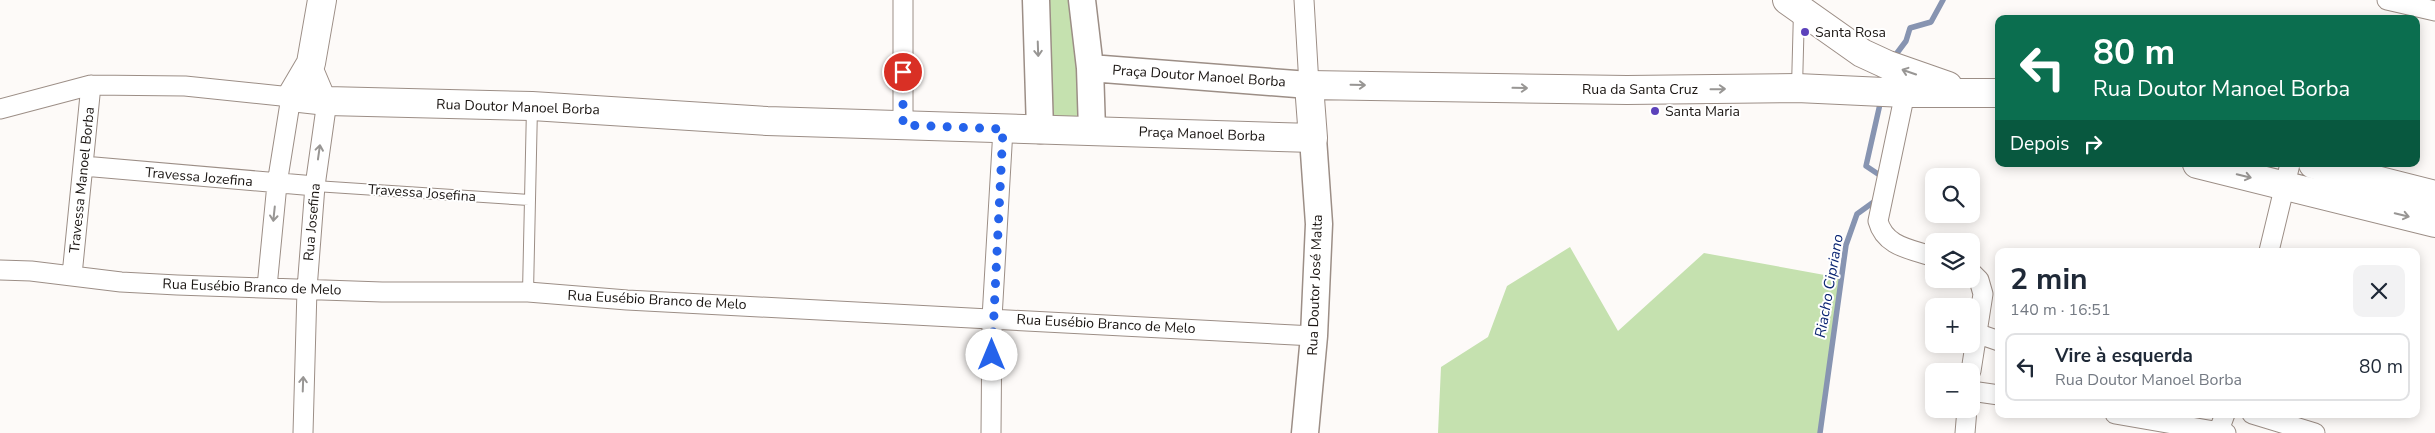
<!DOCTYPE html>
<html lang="pt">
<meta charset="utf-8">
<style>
body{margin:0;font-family:"Nunito Sans",sans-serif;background:#f2f2f3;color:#1f2937;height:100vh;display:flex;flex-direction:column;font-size:19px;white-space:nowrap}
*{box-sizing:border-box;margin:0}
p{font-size:16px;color:#747a83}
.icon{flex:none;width:28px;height:28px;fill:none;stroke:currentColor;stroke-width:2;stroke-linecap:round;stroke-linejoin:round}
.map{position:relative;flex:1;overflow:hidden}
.sheet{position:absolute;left:1995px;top:248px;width:425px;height:170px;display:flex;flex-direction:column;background:#fff;border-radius:10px;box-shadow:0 2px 12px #0003}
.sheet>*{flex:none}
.top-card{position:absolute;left:1995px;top:15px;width:425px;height:152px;border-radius:10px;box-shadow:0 2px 12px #0003;background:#0b6e4f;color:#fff;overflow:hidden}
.fabs{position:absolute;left:1925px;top:168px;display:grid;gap:10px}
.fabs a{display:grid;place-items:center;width:55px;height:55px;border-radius:10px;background:#fff;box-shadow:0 2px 12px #0003;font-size:25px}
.pin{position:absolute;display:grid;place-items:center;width:42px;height:42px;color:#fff;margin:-21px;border:2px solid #fff;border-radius:50%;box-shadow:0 1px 5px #0007}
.me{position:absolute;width:55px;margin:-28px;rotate:0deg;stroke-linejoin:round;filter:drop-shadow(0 0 4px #0008)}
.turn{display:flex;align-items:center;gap:18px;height:105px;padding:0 15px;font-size:22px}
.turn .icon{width:65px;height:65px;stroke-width:2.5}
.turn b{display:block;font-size:35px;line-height:42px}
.then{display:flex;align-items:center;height:48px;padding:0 15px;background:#0003;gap:10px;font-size:19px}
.round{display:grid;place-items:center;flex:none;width:52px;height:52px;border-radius:10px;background:#f2f2f3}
.headline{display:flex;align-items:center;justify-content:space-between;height:85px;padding:0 15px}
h1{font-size:30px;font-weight:700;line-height:38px}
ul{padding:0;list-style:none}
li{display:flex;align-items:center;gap:15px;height:68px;margin:0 10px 8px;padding:0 5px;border:2px solid #e0e1e3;border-radius:10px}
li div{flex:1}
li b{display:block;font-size:19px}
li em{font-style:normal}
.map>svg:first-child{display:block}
</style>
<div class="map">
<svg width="2435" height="433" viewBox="0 0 2435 433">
<rect width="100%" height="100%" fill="#fdfaf8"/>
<path fill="#c5e1af" d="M1042 0H1076L1086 124 1046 122Z
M1570 247 1618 331 1704 253 1841 278 1820 433H1438L1441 367 1488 337 1507 286Z"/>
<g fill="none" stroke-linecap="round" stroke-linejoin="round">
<path stroke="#8794b1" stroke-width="5.5" d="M1897 53 1906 41 1910 28 1931 22 1943 0
M1880 180 1881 176 1866 166 1880 104
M1820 433 1846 245 1857 214 1875 201"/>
<g stroke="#9c8e86" stroke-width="12">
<path id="lane" d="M1797 87 1799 11
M315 186 529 200
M528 292 532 107"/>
</g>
<g stroke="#9c8e86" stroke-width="21">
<path id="street" d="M1304 0 1309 85
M2387 0 2435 11
M1905 93 1878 221C1885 247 1911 249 1934 257
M0 109 91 85 185 86 291 97 277 184 267 287
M903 125V0
M83 166 315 186
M2269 251 2290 164
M0 270 31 271 121 282 177 285 382 292H528L627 300 1314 336
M72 275 91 85
M1976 333 1999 341
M1971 371 1983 294 1979 280 1971 272
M1971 391 1999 395
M2115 414 2226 433
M2252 414 2315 433
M303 433 307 289 315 186 327 101 311 63
M991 433 992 318 1003 129
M1965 433 1967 409
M2218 433 2225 414"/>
</g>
<g stroke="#9c8e86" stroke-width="29">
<path id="secondary" d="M1036 0 1040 130
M1082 0 1090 68 1092 130
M1090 68 1309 85
M1305 433 1314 336 1319 224 1313 138"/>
</g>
<g stroke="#9c8e86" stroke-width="30">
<path id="primary" d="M322 0 311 63 291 97 327 101 532 106 767 121 1313 138 1309 85 1627 90 1797 88 1905 93H1999
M1787 0 1862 53 1888 65 1948 86
M2197 164 2435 223
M2313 164 2435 195"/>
</g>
<use href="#lane" stroke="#fff" stroke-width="10"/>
<use href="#street" stroke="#fff" stroke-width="19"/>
<use href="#secondary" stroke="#fff" stroke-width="26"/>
<use href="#primary" stroke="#fff" stroke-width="28"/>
</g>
<defs><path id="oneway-shaft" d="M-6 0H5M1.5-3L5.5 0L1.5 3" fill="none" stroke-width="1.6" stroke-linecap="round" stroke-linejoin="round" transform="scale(1.25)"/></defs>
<g stroke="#989694">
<use href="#oneway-shaft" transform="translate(1038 49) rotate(88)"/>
<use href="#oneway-shaft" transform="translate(1909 72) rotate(-161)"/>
<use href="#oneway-shaft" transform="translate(1358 85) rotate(1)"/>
<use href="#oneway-shaft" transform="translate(1520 88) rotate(1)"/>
<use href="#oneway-shaft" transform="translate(1718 89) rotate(-1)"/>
<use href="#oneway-shaft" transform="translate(319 152) rotate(-82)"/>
<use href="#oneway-shaft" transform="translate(2244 176) rotate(14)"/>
<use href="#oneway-shaft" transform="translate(274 214) rotate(96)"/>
<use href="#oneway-shaft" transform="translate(2402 215) rotate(14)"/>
<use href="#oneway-shaft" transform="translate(303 384) rotate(-88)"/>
</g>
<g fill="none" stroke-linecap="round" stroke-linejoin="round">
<path stroke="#2563eb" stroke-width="9" stroke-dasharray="0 16.2" d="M903 72V125L1003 129 992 355"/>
</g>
<g fill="#5c42bb" stroke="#fff" stroke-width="2">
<circle cx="1805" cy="32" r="5"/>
<circle cx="1655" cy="111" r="5"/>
</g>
<g text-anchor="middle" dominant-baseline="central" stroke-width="4" stroke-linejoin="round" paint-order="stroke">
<g font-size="14" fill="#1a1512" stroke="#fff" text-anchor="start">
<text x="1815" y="32">Santa Rosa</text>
<text x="1665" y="111">Santa Maria</text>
</g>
<g font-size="14" fill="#1a1512" stroke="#fff">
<text transform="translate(1199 76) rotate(4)">Praça Doutor Manoel Borba</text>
<text x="1640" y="89">Rua da Santa Cruz</text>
<text transform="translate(518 107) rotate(2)">Rua Doutor Manoel Borba</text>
<text transform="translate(1202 134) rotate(2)">Praça Manoel Borba</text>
<text transform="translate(199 177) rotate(5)">Travessa Jozefina</text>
<text transform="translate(82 180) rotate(-84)">Travessa Manoel Borba</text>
<text transform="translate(422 193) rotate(4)">Travessa Josefina</text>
<text transform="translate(312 222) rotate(-85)">Rua Josefina</text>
<text transform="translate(1315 285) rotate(-88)">Rua Doutor José Malta</text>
<text transform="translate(252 287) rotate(2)">Rua Eusébio Branco de Melo</text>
<text transform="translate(657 300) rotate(3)">Rua Eusébio Branco de Melo</text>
<text transform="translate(1106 324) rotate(3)">Rua Eusébio Branco de Melo</text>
</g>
<g font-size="15" font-style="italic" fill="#0d2774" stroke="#fff">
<text transform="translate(1829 286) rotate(-80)">Riacho Cipriano</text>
</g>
</g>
</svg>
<div class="fabs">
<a><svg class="icon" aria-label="search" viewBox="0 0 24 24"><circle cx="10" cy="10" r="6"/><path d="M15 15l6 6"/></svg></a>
<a><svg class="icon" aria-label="layers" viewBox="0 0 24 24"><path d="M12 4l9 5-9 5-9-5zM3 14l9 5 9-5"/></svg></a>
<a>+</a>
<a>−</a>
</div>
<div class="pin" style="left:903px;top:72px;background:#d93025"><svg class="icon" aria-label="arrive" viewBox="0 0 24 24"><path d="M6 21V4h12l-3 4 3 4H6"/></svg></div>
<svg class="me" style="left:992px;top:355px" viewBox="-20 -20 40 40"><circle r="19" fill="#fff"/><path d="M0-13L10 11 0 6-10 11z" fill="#2563eb"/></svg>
<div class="top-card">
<div class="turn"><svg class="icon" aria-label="left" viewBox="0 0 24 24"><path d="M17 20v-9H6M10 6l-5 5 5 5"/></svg><div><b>80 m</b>Rua Doutor Manoel Borba</div></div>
<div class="then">Depois<svg class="icon" aria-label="right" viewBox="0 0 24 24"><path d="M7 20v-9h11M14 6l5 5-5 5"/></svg></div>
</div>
<section class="sheet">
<div class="headline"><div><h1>2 min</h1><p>140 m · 16:51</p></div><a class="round"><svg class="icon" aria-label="close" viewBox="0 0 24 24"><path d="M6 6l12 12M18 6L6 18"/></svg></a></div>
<ul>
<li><svg class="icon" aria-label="left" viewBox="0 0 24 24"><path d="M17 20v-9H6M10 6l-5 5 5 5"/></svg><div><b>Vire à esquerda</b><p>Rua Doutor Manoel Borba</p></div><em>80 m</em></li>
</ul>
</section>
</div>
